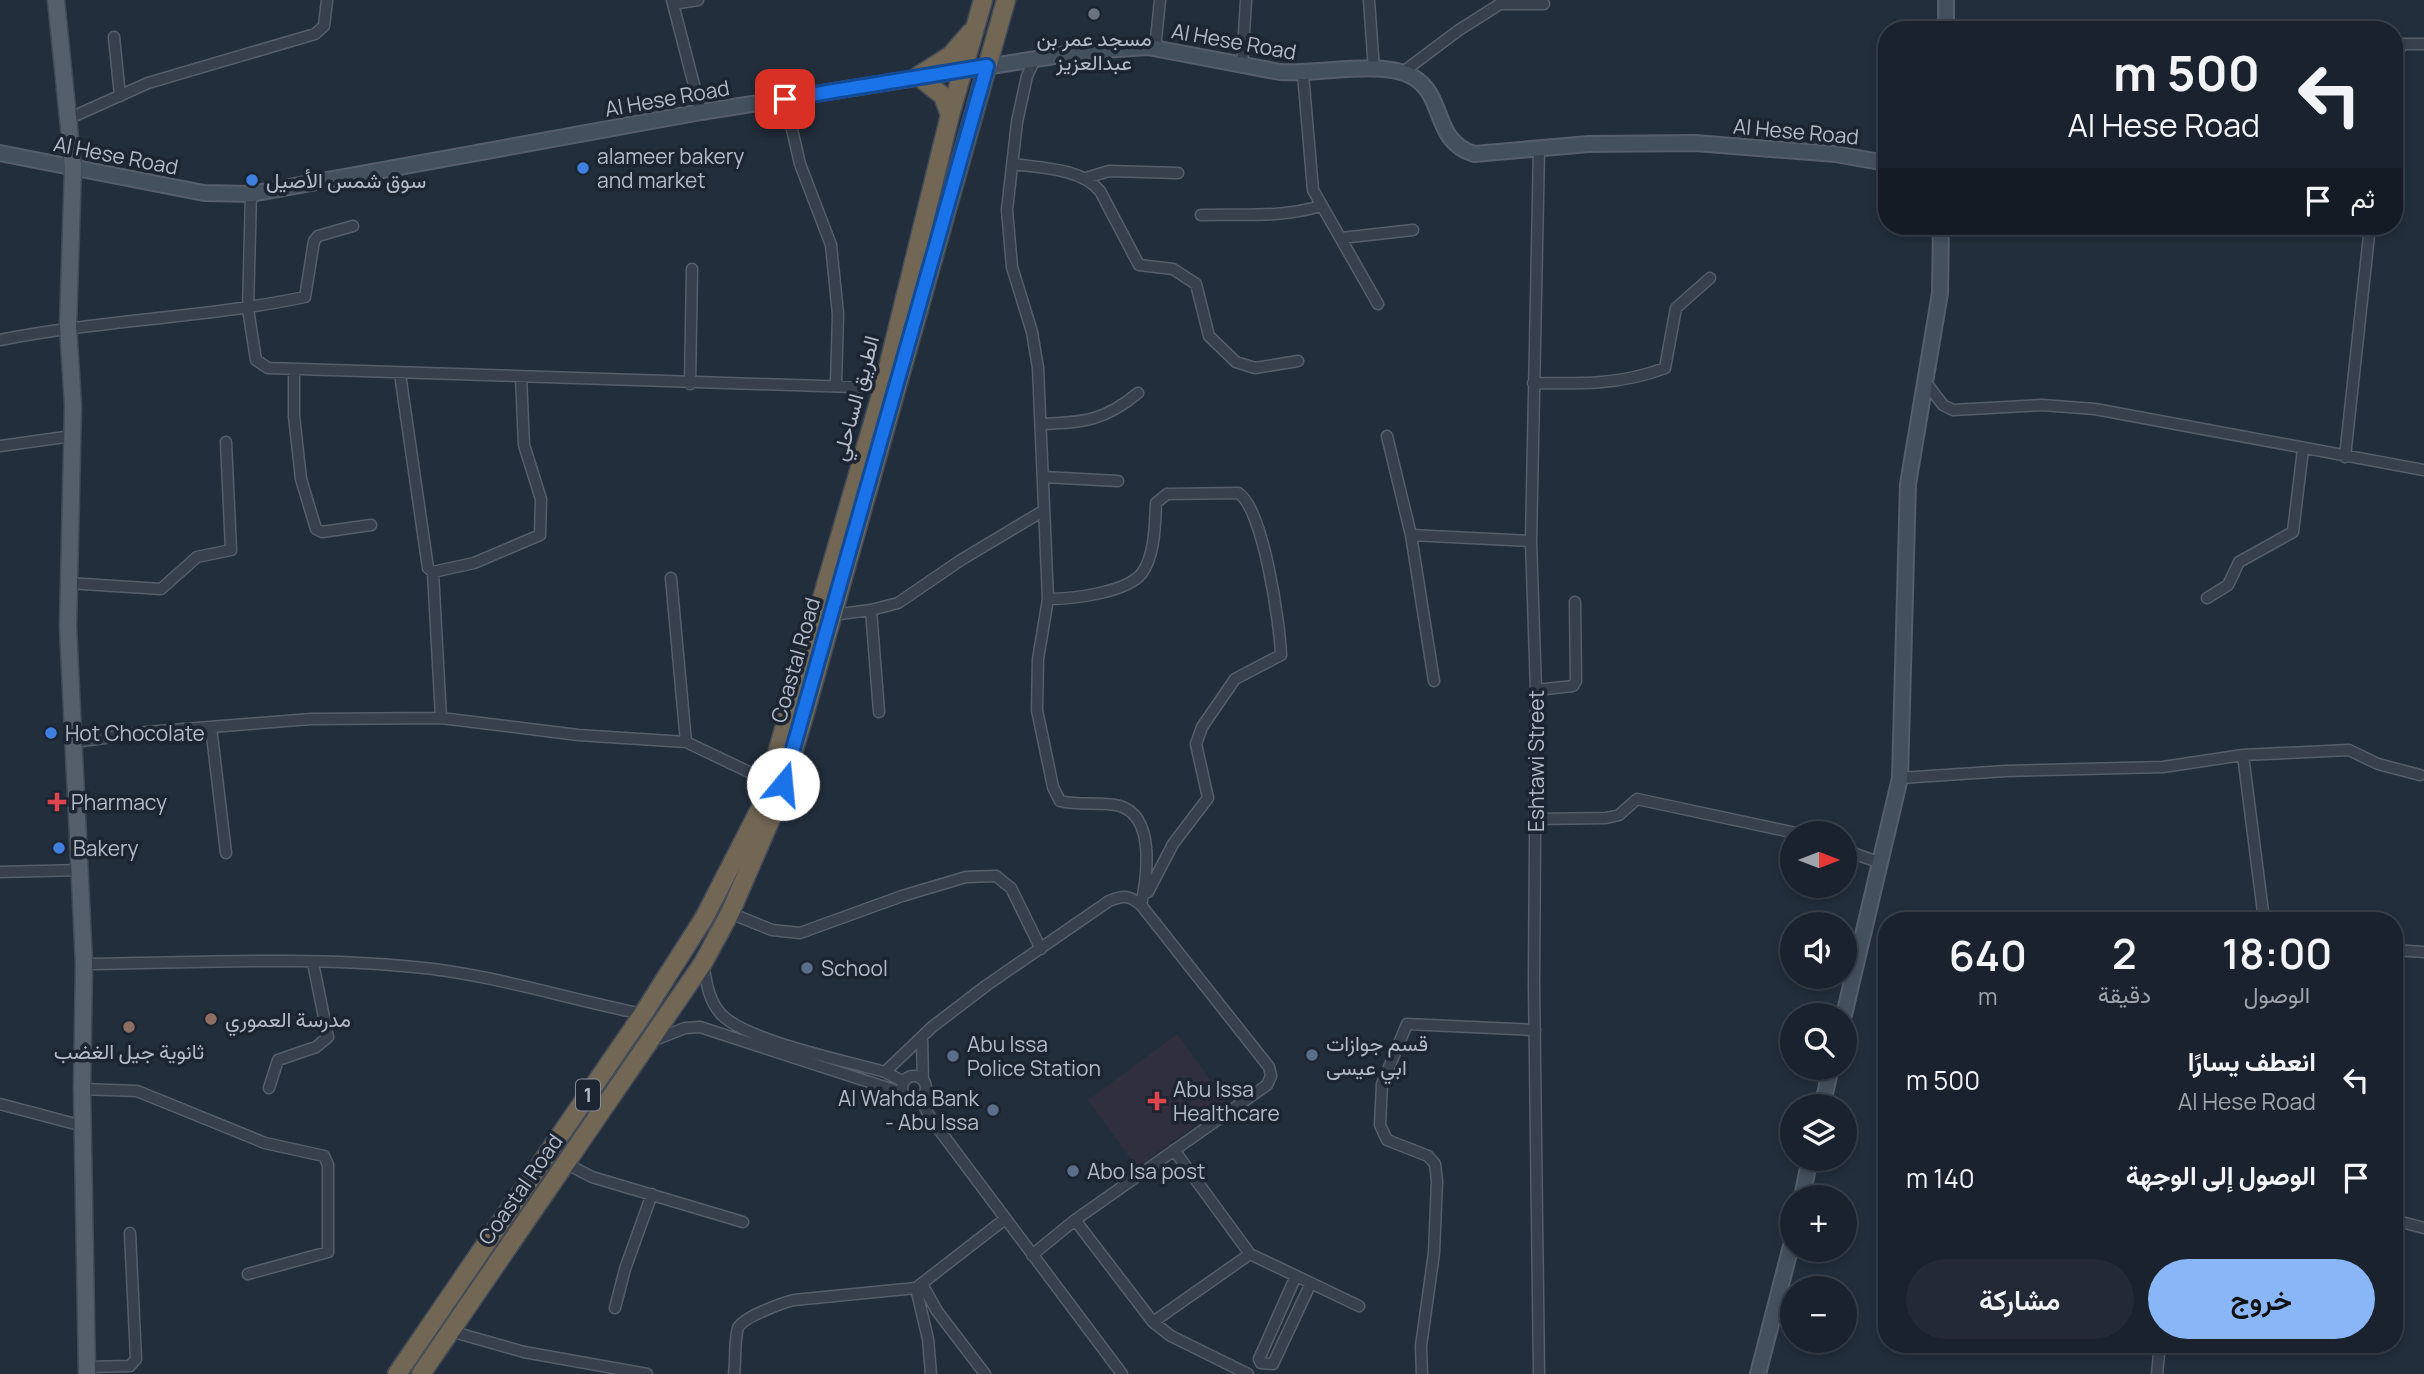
<!DOCTYPE html>
<html lang="ar">
<meta charset="utf-8">
<style>
body{margin:0;font-family:Manrope,Vazirmatn,sans-serif;background:#232a35;color:#f1f3f6;direction:rtl;height:100vh;display:flex;flex-direction:column;font-size:26px;white-space:nowrap}
*{box-sizing:border-box;margin:0}
p{font-size:23px;color:#9fa4aa}
.icon{flex:none;width:38px;height:38px;fill:none;stroke:currentColor;stroke-width:2;stroke-linecap:round;stroke-linejoin:round}
.map{position:relative;flex:1;overflow:hidden;direction:ltr}
.panel{position:absolute;left:1878px;top:912px;width:525px;height:441px;display:flex;flex-direction:column;background:#1a222d;border-radius:28px;box-shadow:0 4px 10px #0003,0 0 0 2px #383f49;direction:rtl}
.panel>*{flex:none}
.top-card{position:absolute;left:1878px;top:21px;width:525px;height:214px;border-radius:28px;box-shadow:0 4px 10px #0003,0 0 0 2px #383f49;direction:rtl;background:#1a222d;color:#f1f3f6;overflow:hidden}
.needle{width:46px;rotate:90deg}
.tools{position:absolute;left:1780px;top:821px;display:grid;gap:14px}
.tools a{display:grid;place-items:center;width:77px;height:77px;border-radius:50%;background:#1a222d;box-shadow:0 4px 10px #0003,0 0 0 2px #383f49;font-size:35px}
.pin{position:absolute;display:grid;place-items:center;width:60px;height:60px;color:#fff;margin:-30px;border-radius:14px;box-shadow:0 4px 10px #0006}
.me{position:absolute;width:77px;margin:-38px;rotate:17deg;stroke-linejoin:round;filter:drop-shadow(0 0 5px #0008)}
.turn{display:flex;align-items:center;gap:24px;height:147px;padding:0 28px;font-size:32px}
.turn .icon{width:91px;height:91px;stroke-width:2.5}
.turn b{display:block;font-size:49px;line-height:60px}
.then{display:flex;align-items:center;height:66px;padding:0 28px;background:#0003;gap:14px;font-size:26px}
.eta{display:flex;justify-content:space-evenly;align-items:center;height:119px;text-align:center}
.eta b{font-size:42px;font-weight:600;line-height:49px}
.cta{display:flex;gap:14px;margin-top:auto;padding:14px 28px}
.cta a{flex:1;height:80px;border-radius:42px;background:#88b6f7;color:#111;font-size:28px;font-weight:600;line-height:80px;text-align:center}
.cta a+a{background:#232a35;color:#f1f3f6}
ul{padding:0;list-style:none}
li{display:flex;align-items:center;gap:21px;height:98px;padding:0 28px}
li div{flex:1}
li b{display:block;font-size:26px}
li em{font-style:normal}
.map>svg:first-child{display:block}
</style>
<div class="map">
<svg width="2424" height="1374" viewBox="0 0 2424 1374">
<rect width="100%" height="100%" fill="#232e3c"/>
<path fill="#302f3d" d="M1177 1034 1226 1102 1137 1167 1088 1100Z"/>
<g fill="none" stroke-linecap="round" stroke-linejoin="round">
<g stroke="#555e6a" stroke-width="13">
<path id="street" d="M672 0 701 112
M1369 0 1374 70
M673 4 698 0
M114 37 120 96
M1155 49 1160 0
M2394 57 2403 44H2424
M1035 59 1027 76 1017 122 1007 210 1012 267 1032 332 1038 368 1048 599 1038 659 1037 710 1053 787 1060 801C1079 806 1101 801 1120 806 1156 817 1147 878 1141 905
M1242 67 1246 0
M1403 72 1459 30 1500 4H1544
M1303 74 1313 190 1378 304
M785 99 800 164 831 245 838 314 836 385
M70 118 148 83 315 34 324 26 327 0
M1539 149 1531 541 1536 690 1534 983 1539 1374
M1013 164C1041 168 1081 168 1100 191L1139 265 1173 269 1196 284 1209 336 1236 362 1255 368 1298 361
M1086 178 1109 171 1178 173
M251 194 248 309 256 360 268 368 883 388
M1201 215C1243 214 1280 218 1321 206
M1341 238 1413 230
M0 340C101 320 204 318 305 297L314 241 318 236 353 226
M294 370V416L301 479 316 529 322 532 371 525
M400 374 428 568 433 572 441 718
M1533 383C1578 384 1621 385 1665 368L1676 308 1710 278
M690 384 692 269
M1927 384 1943 405 1953 410 2042 405 2095 409 2424 470
M1043 424C1085 422 1104 421 1138 393
M1387 436 1411 535
M0 446 72 436
M2345 457 2370 226
M1044 477 1118 481
M433 572 474 563 540 535 541 499 524 445 521 377
M671 578 686 742
M68 583 161 589 197 557 231 550 226 442
M2207 598 2228 585 2239 562 2293 532 2303 449
M1048 599C1071 599 1127 593 1142 573 1155 555 1155 524 1156 503L1167 494 1238 493C1263 506 1280 625 1281 655L1235 679 1202 727 1196 744 1208 798 1173 844 1148 892
M871 610 879 712
M832 615 871 610 898 603 961 560 1043 511
M1434 681 1411 535 1531 541
M1536 690 1573 686 1576 681 1575 602
M211 727 226 853
M75 742 147 732 311 719 441 718 578 735 686 742 770 782
M2243 755 2349 750 2378 764 2420 775
M1900 778 2006 771 2163 767 2243 755 2264 920
M1537 819 1606 818 1619 815 1637 799 1796 833
M1844 850 1881 863
M0 872 81 870
M730 913 772 930 800 933 902 896 966 877 996 876 1011 888 1041 949
M2394 950 2424 952
M703 963C706 980 708 1000 721 1014 746 1041 847 1061 885 1072L904 1082
M84 964C193 963 305 956 414 967 492 974 567 999 643 1014
M922 1038 923 1080
M652 1041 685 1028 700 1027 903 1093
M885 1072 932 1027 987 985 1109 901C1123 895 1129 895 1141 905L1269 1067 1271 1076 1267 1085 1075 1220
M902 1088a12 12 0 1 1 24 0a12 12 0 1 1-24 0Z
M269 1088 278 1060 316 1047 328 1037 313 963
M82 1089 137 1091 265 1143 324 1156 328 1165V1252L248 1274
M920 1098 931 1119 1122 1374
M0 1104 83 1126
M2394 1131V1167
M1174 1150 1250 1254 1359 1306
M565 1163 592 1177 743 1222
M2394 1220 2424 1228
M1032 1255 1075 1220 1153 1322 1171 1336 1248 1374
M1296 1276 1259 1359 1261 1363 1273 1364 1311 1283
M922 1284 937 1311 985 1374
M916 1288 928 1339 931 1374
M615 1308 625 1269 652 1194
M1153 1322 1250 1254
M450 1331 524 1352 647 1374
M86 1367 130 1366 136 1359 130 1233
M734 1374C736 1360 734 1341 738 1328 743 1317 782 1303 794 1300L916 1288 1005 1219
M1422 1374 1421 1346 1434 1253 1437 1181 1435 1164 1428 1156 1387 1140 1380 1125 1382 1084 1407 1024 1535 1030
M2157 1374 2160 1344"/>
</g>
<g stroke="#555e6a" stroke-width="18">
<path id="secondary" d="M1946 0V30
M0 153 204 193 251 194 701 112 1086 51 1148 47 1280 72C1316 75 1384 59 1413 77 1446 96 1432 141 1474 154L1589 144 1695 143 1835 154 1886 163
M1844 1015 1900 778 1908 484 1940 293 1941 226
M1822 1106 1831 1068
M1802 1197 1810 1158
M1758 1374 1792 1242"/>
</g>
<g stroke="#404955" stroke-width="19">
<path id="primary" d="M56 0 73 167 68 326 73 405 68 627 84 964 82 1089 87 1374"/>
</g>
<g stroke="#424b57" stroke-width="21">
<path id="highway" d="M918 76 951 55 971 32
M918 76 943 96 950 115
M397 1374 643 1014 704 918 762 805 883 388 950 115 983 0
M421 1374 703 963 730 913 776 807 804 716 1006 0"/>
</g>
<use href="#street" stroke="#37404c" stroke-width="10"/>
<use href="#secondary" stroke="#45505f" stroke-width="14"/>
<use href="#primary" stroke="#555f6c" stroke-width="16"/>
<use href="#highway" stroke="#726654" stroke-width="18"/>
</g>
<g fill="none" stroke-linecap="round" stroke-linejoin="round">
<g stroke="#114b97" stroke-width="18">
<path id="route" d="M783 784 987 66 785 99"/>
</g>
<use href="#route" stroke="#1a73e8" stroke-width="12"/>
</g>
<circle fill="#6b7280" stroke="#1c2531" stroke-width="2.5" cx="1094" cy="14" r="7"/>
<g fill="#3f7fe0" stroke="#1c2531" stroke-width="2.5">
<circle cx="583" cy="168" r="7"/>
<circle cx="252" cy="180" r="7"/>
<circle cx="51" cy="733" r="7"/>
<circle cx="59" cy="848" r="7"/>
</g>
<g fill="#e0444e" stroke="#1c2531" stroke-width="2.5">
<path d="M53.5 791.5h7v7h7v7h-7v7h-7v-7h-7v-7h7z"/>
<path d="M1153.5 1090.5h7v7h7v7h-7v7h-7v-7h-7v-7h7z"/>
</g>
<g fill="#5c6f8a" stroke="#1c2531" stroke-width="2.5">
<circle cx="807" cy="968" r="7"/>
<circle cx="1312" cy="1055" r="7"/>
<circle cx="953" cy="1056" r="7"/>
<circle cx="993" cy="1110" r="7"/>
<circle cx="1073" cy="1171" r="7"/>
</g>
<g fill="#8d6e63" stroke="#1c2531" stroke-width="2.5">
<circle cx="211" cy="1019" r="7"/>
<circle cx="129" cy="1027" r="7"/>
</g>
<g text-anchor="middle" dominant-baseline="central" stroke-width="7" stroke-linejoin="round" paint-order="stroke">
<rect fill="#1c2531" stroke="#868e9b" stroke-width="2" x="576" y="1079.5" width="24" height="31" rx="5"/>
<g font-size="19" font-weight="bold" fill="#b3bbc8">
<text x="588" y="1095">1</text>
</g>
<g font-size="21" fill="#b3bbc8" stroke="#1c2531" text-anchor="start">
<text x="1094" y="38" text-anchor="middle">مسجد عمر بن<tspan x="1094" dy="24">عبدالعزيز</tspan></text>
<text x="597" y="156">alameer bakery<tspan x="597" dy="24">and market</tspan></text>
<text x="266" y="180">سوق شمس الأصيل</text>
<text x="65" y="733">Hot Chocolate</text>
<text x="71" y="802">Pharmacy</text>
<text x="73" y="848">Bakery</text>
<text x="821" y="968">School</text>
<text x="225" y="1019">مدرسة العموري</text>
<text x="1326" y="1043">قسم جوازات<tspan x="1326" dy="24">ابي عيسى</tspan></text>
<text x="967" y="1044">Abu Issa<tspan x="967" dy="24">Police Station</tspan></text>
<text x="129" y="1051" text-anchor="middle">ثانوية جيل الغضب</text>
<text x="1173" y="1089">Abu Issa<tspan x="1173" dy="24">Healthcare</tspan></text>
<text x="979" y="1098" text-anchor="end">Al Wahda Bank<tspan x="979" dy="24">- Abu Issa</tspan></text>
<text x="1087" y="1171">Abo Isa post</text>
</g>
<g font-size="21" fill="#b3bbc8" stroke="#1c2531">
<text transform="translate(1234 41) rotate(10)">Al Hese Road</text>
<text transform="translate(667 98) rotate(-10)">Al Hese Road</text>
<text transform="translate(1796 131) rotate(5)">Al Hese Road</text>
<text transform="translate(116 155) rotate(11)">Al Hese Road</text>
<text transform="translate(855 398) rotate(-75)">الطريق الساحلي</text>
<text transform="translate(795 660) rotate(-74)">Coastal Road</text>
<text transform="translate(1536 761) rotate(-90)">Eshtawi Street</text>
<text transform="translate(520 1189) rotate(-55)">Coastal Road</text>
</g>
</g>
</svg>
<div class="tools">
<a><svg class="needle" viewBox="-14 -14 28 28"><path d="M0-13l5 13h-10z" fill="#e53935"/><path d="M0 13l5-13h-10z" fill="#9fa4aa"/></svg></a>
<a><svg class="icon" aria-label="sound" viewBox="0 0 24 24"><path d="M4 9h4l5-4v14l-5-4H4zM17 9q2 3 0 6"/></svg></a>
<a><svg class="icon" aria-label="search" viewBox="0 0 24 24"><circle cx="10" cy="10" r="6"/><path d="M15 15l6 6"/></svg></a>
<a><svg class="icon" aria-label="layers" viewBox="0 0 24 24"><path d="M12 4l9 5-9 5-9-5zM3 14l9 5 9-5"/></svg></a>
<a>+</a>
<a>−</a>
</div>
<div class="pin" style="left:785px;top:99px;background:#d93025"><svg class="icon" aria-label="arrive" viewBox="0 0 24 24"><path d="M6 21V4h12l-3 4 3 4H6"/></svg></div>
<svg class="me" style="left:783px;top:784px" viewBox="-20 -20 40 40"><circle r="19" fill="#fff"/><path d="M0-13L10 11 0 6-10 11z" fill="#1a73e8"/></svg>
<div class="top-card">
<div class="turn"><svg class="icon" aria-label="left" viewBox="0 0 24 24"><path d="M17 20v-9H6M10 6l-5 5 5 5"/></svg><div><b>500 m</b>Al Hese Road</div></div>
<div class="then">ثم<svg class="icon" aria-label="arrive" viewBox="0 0 24 24"><path d="M6 21V4h12l-3 4 3 4H6"/></svg></div>
</div>
<section class="panel">
<div class="eta">
<div><b>18:00</b><p>الوصول</p></div>
<div><b>2</b><p>دقيقة</p></div>
<div><b>640</b><p>m</p></div>
</div>
<ul>
<li><svg class="icon" aria-label="left" viewBox="0 0 24 24"><path d="M17 20v-9H6M10 6l-5 5 5 5"/></svg><div><b>انعطف يسارًا</b><p>Al Hese Road</p></div><em>500 m</em></li>
<li><svg class="icon" aria-label="arrive" viewBox="0 0 24 24"><path d="M6 21V4h12l-3 4 3 4H6"/></svg><div><b>الوصول إلى الوجهة</b></div><em>140 m</em></li>
</ul>
<div class="cta"><a>خروج</a><a>مشاركة</a></div>
</section>
</div>
